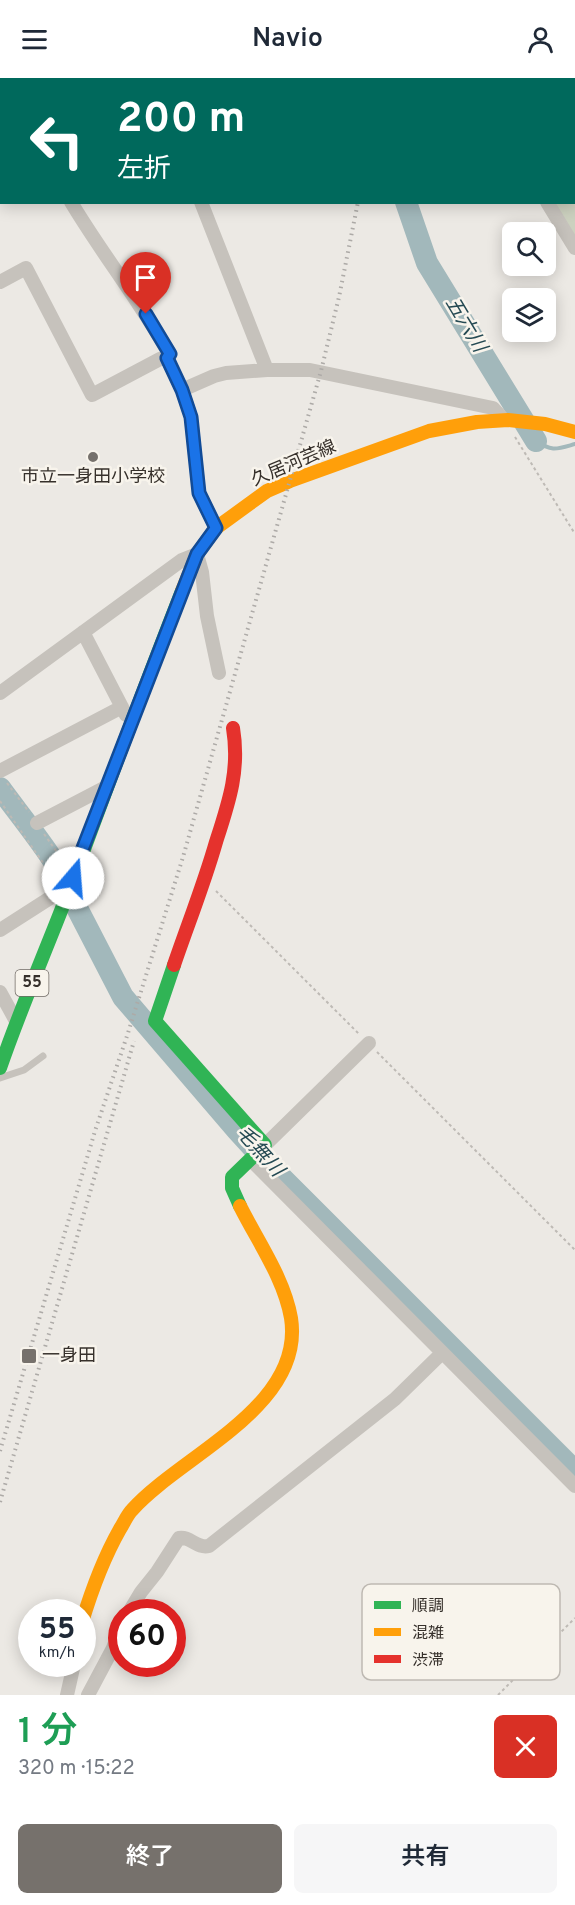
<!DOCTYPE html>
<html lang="ja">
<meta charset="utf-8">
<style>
body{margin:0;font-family:Overpass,"Noto Sans JP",sans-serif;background:#f6f6f7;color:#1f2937;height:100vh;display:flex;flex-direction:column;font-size:22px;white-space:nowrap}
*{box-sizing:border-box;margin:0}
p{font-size:20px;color:#747a83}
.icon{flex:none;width:33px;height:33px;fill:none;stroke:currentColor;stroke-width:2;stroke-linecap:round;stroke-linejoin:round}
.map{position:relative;height:1617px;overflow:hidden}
.side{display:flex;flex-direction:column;background:#fff;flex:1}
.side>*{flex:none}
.hud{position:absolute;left:0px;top:0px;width:576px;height:126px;box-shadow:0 3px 15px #0003;background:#00695c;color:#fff;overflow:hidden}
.tools{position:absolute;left:502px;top:144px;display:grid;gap:12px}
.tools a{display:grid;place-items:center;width:54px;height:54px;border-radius:9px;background:#fff;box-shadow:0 3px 15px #0003;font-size:30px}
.speed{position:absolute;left:18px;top:1521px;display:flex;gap:12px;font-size:30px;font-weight:700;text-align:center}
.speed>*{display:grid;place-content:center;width:78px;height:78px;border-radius:50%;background:#fff;box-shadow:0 3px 15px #0003;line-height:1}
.speed small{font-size:15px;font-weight:400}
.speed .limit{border:9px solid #d22;background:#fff;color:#111}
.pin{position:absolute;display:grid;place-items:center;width:51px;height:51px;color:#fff;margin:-62px -26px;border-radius:50% 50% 50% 0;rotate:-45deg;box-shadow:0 0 6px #0007}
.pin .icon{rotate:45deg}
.me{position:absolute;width:66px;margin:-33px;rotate:18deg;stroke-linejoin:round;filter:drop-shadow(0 0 4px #0008)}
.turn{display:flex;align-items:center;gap:21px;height:126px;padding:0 18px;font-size:27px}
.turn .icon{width:78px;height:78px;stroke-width:2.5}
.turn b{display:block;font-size:42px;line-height:51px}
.round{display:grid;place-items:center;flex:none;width:63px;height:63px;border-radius:9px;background:#f6f6f7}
.head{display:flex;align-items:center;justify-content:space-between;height:102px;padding:0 18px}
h1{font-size:36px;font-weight:600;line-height:45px;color:#1e9e55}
.button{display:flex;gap:12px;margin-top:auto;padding:12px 18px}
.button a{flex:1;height:69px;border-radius:9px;background:#76716c;color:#fff;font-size:24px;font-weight:600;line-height:69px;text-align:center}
.button a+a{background:#f6f6f7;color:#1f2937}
header{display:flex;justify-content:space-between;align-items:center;height:78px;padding:0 18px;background:#fff;font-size:27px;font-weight:600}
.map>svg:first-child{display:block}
</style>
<header><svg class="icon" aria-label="menu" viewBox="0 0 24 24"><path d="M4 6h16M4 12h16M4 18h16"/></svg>Navio<svg class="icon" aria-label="person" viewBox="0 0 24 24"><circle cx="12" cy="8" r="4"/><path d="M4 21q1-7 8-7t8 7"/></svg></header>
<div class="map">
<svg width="575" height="1617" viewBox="0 0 575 1617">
<rect width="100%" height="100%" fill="#ece9e4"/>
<path fill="#ccd1bf" d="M575 33V158L554 125 574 124Z"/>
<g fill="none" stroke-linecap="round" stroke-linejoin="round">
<path stroke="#a2b8bb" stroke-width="4" d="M536 363C552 374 557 371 575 366"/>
<path stroke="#a2b8bb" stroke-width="22" d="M314 0V2
M406 124 427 185 536 363
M0 710C23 742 67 793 77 830L123 919 237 1052 267 1085 575 1393"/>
<path stroke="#bebab5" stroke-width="2" stroke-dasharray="3 3" stroke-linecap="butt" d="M515 359 575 456
M7 705 29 734
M0 723 55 802
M44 756 62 781
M216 813 360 957
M377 974 575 1172
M498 1617 575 1540"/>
<path stroke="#c6c2bc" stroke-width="7" d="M0 1000 24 992 43 978"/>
<path stroke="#c6c2bc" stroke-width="14" d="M27 0V2
M156 0V2
M469 0 470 2
M203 2 206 0
M574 26 575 25
M0 113 2 112
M71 124C102 176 140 223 169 276L167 280 182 312 191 339 199 415 216 450
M201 124 267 292
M547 124 575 170
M0 204 26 190 92 317 160 281 167 280
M182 312 214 298 226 295 267 292H310L493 330 504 342
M83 554 126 637
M0 615 182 482 197 476 202 494 207 538 219 595
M0 693 122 629
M37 745 106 709
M0 852 61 813 65 822
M0 914 16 943
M265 1067 369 965
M251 1082 575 1408
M129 1534 141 1514 157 1494 179 1460C190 1458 197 1471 209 1468L395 1321 442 1275
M67 1617 74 1586
M88 1617 113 1570 122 1546"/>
<path stroke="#30b455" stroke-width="14" d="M174 887 155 943 265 1067 232 1099V1110L240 1128
M0 990C20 932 44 877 66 820 104 717 142 615 182 513"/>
<path stroke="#ff9f0a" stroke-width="14" d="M182 513 197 476 216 450 267 413 290 403 429 353 477 344 508 342 545 346 575 354
M82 1544C92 1511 103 1481 120 1451 124 1445 127 1437 132 1432 181 1377 305 1329 291 1240 284 1200 258 1164 240 1128"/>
<path stroke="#e5322d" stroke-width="14" d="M174 887C188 846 204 806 216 764 229 724 240 692 233 650"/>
<path stroke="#adaaa7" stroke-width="4" stroke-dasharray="1.5 4.5" stroke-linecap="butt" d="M377 2V0
M0 1373 95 1053 128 955 183 779 321 293 339 219 358 124
M0 1424 134 963"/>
</g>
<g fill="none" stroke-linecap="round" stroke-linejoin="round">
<g stroke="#114b97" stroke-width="15">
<path id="route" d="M73 800 76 788 197 476 216 450 199 415 191 339 182 312 167 280 170 276 146 236"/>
</g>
<use href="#route" stroke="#1a73e8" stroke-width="10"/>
</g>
<g fill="#76716c" stroke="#f8f4ec" stroke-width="2">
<circle cx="93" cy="379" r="6"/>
<rect x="21" y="1270" width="16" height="16" rx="3"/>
</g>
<g text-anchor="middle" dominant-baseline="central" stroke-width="5" stroke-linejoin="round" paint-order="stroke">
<rect fill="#f8f4ec" stroke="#706b65" stroke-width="1.5" x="15.5" y="892" width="33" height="26" rx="4.5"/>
<g font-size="16" font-weight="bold" fill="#36302b">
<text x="32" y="905">55</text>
</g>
<g font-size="18" fill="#36302b" stroke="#f8f4ec">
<text transform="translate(294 386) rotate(-23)">久居河芸線</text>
</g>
<g font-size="18" fill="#36302b" stroke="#f8f4ec">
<text x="93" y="399">市立一身田小学校</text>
<text x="42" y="1278" text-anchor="start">一身田</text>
</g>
<g font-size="20" font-style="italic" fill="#254a53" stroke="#f8f4ec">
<text transform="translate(465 247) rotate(59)">五六川</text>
<text transform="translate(259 1074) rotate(48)">毛無川</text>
</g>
</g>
<rect x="362" y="1506" width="198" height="96" rx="9" fill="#f8f4ec" stroke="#beb9b2" stroke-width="1.5"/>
<rect x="374" y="1523" width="27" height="8" fill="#30b455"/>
<rect x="374" y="1550" width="27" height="8" fill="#ff9f0a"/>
<rect x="374" y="1577" width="27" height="8" fill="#e5322d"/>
<g font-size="16" fill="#36302b">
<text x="412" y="1533">順調</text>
<text x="412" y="1560">混雑</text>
<text x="412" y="1587">渋滞</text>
</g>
</svg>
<div class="tools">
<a><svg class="icon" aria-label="search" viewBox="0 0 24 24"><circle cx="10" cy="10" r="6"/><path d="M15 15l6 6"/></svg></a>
<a><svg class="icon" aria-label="layers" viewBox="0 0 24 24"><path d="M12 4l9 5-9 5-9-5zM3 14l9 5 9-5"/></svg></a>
</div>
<div class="speed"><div>55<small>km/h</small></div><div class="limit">60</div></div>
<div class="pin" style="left:146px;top:236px;background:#d93025"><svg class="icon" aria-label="arrive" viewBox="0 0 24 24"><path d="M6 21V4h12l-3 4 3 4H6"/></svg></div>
<svg class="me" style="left:73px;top:800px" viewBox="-20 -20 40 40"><circle r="19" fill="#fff"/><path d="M0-13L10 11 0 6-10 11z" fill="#1a73e8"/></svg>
<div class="hud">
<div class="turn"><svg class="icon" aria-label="left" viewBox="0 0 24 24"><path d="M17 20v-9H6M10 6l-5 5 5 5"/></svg><div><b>200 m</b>左折</div></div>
</div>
</div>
<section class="side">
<div class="head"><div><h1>1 分</h1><p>320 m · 15:22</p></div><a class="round" style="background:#d93025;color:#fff"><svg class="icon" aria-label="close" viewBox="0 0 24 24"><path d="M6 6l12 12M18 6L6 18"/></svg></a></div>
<div class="button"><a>終了</a><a>共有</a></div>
</section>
